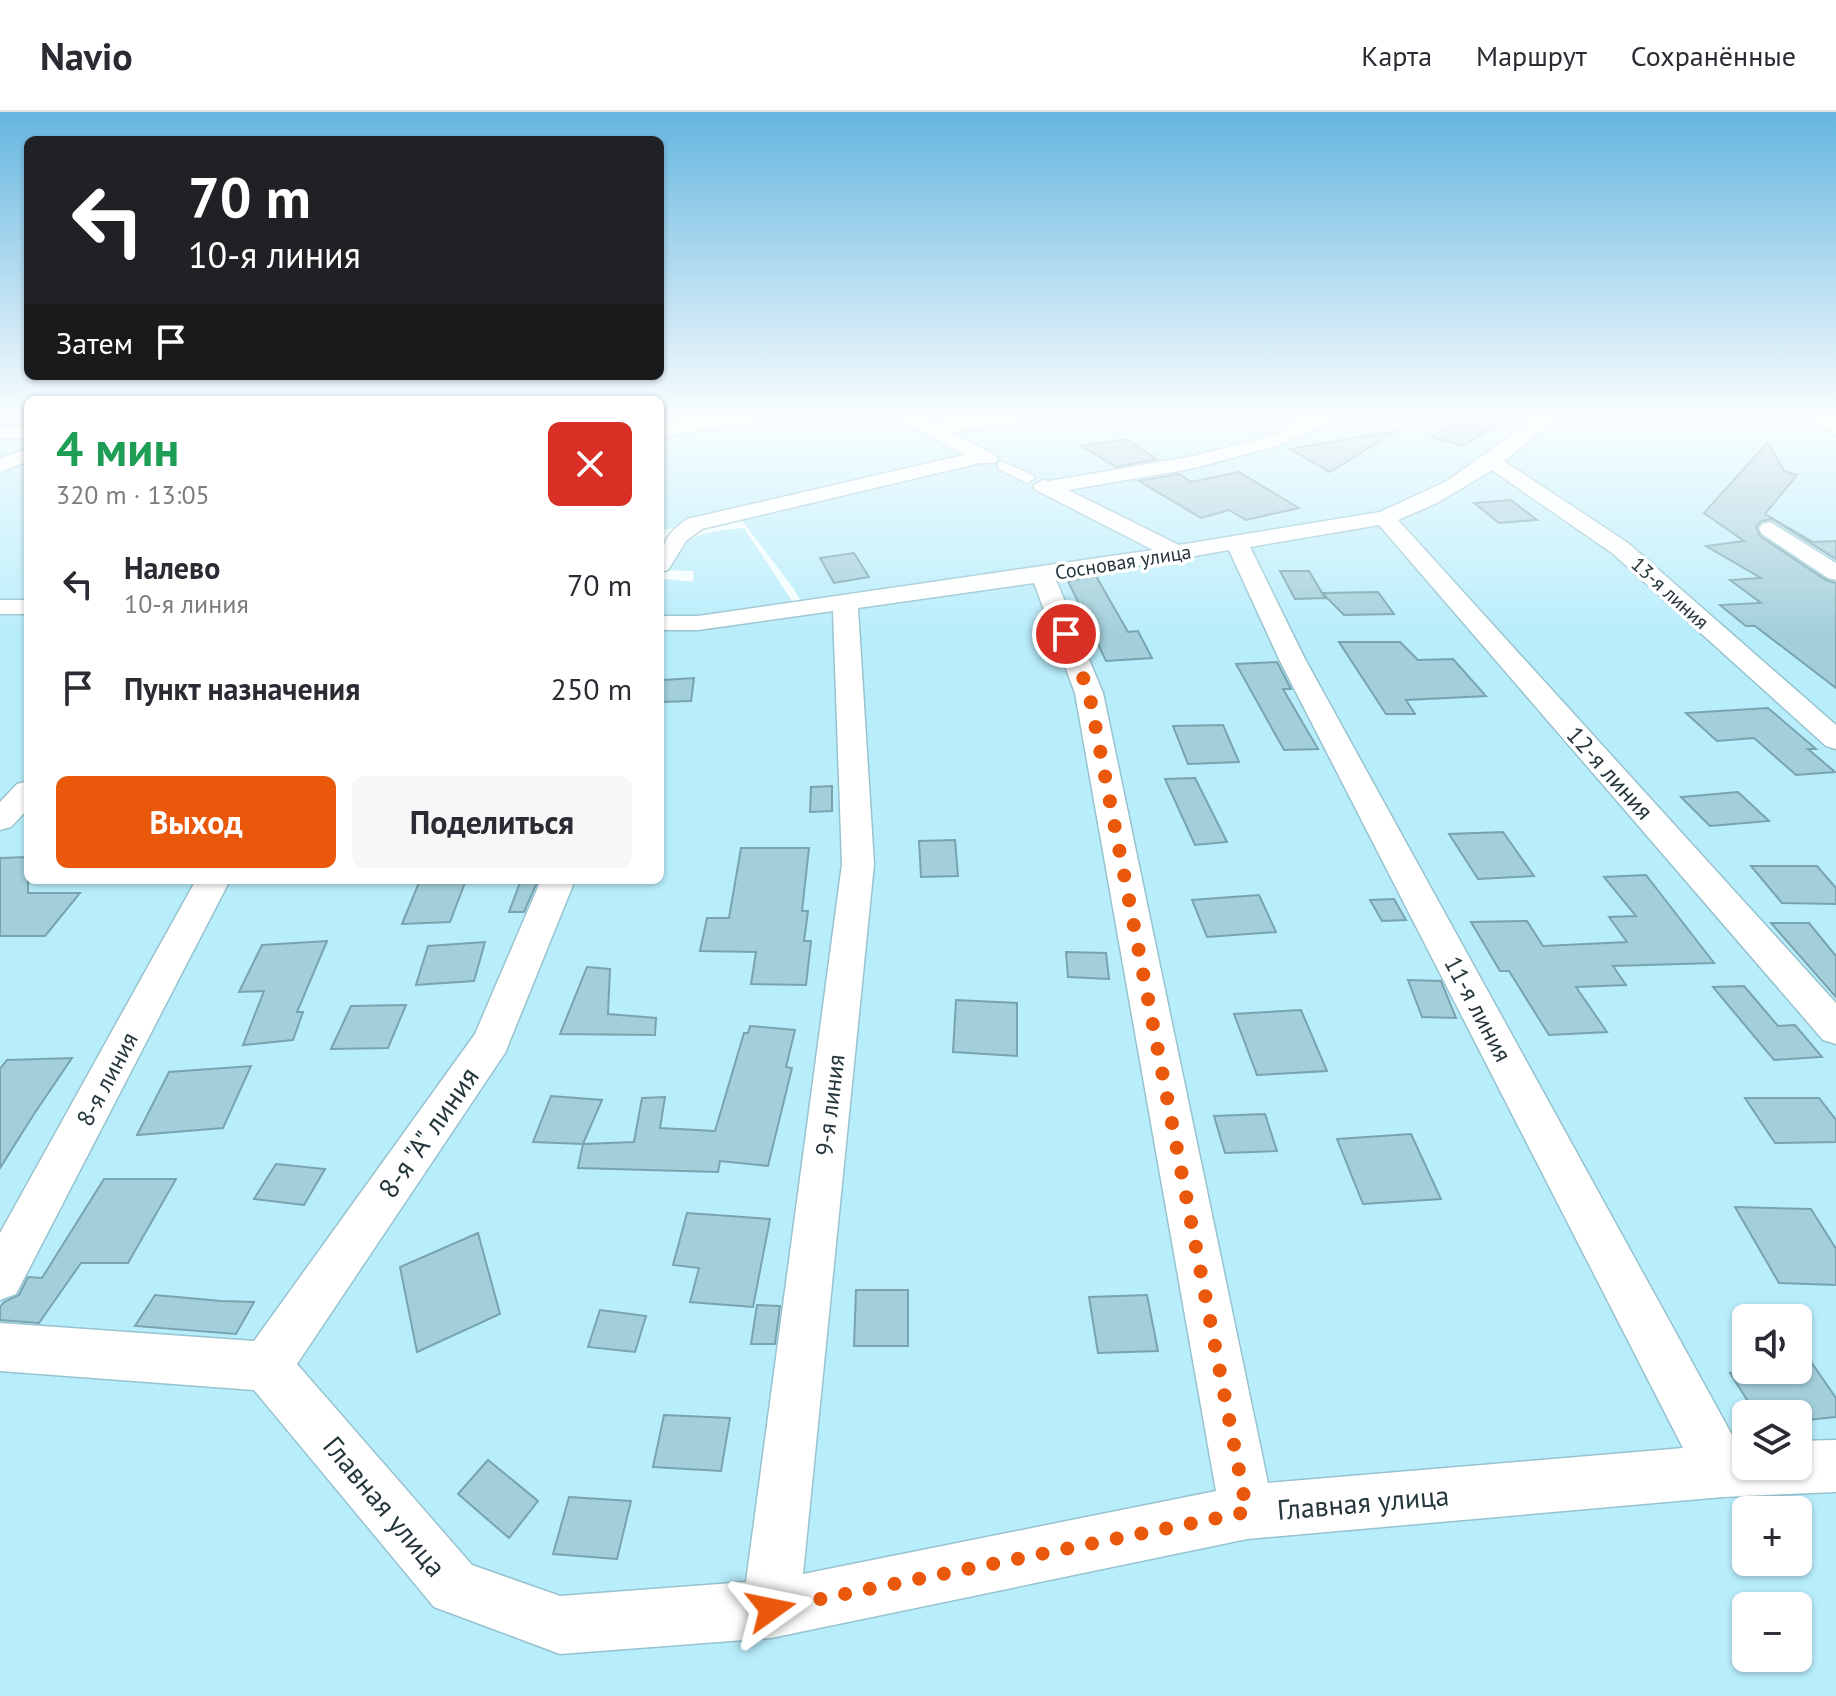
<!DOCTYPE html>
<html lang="ru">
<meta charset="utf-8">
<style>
body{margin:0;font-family:"PT Sans",sans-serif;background:#f7f7f7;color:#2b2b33;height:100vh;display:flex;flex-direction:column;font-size:30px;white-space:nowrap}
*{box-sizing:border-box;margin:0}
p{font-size:26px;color:#7c7c81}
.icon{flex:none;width:44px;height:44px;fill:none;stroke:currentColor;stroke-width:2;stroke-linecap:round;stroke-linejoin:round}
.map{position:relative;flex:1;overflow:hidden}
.details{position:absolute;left:24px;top:284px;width:640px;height:488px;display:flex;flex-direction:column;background:#fff;border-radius:12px;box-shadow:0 2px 6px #0004}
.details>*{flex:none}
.hud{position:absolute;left:24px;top:24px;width:640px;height:244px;border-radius:12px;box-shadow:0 2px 6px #0004;background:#202124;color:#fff;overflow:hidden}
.fabs{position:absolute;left:1732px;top:1192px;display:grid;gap:16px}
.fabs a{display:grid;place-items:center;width:80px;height:80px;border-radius:12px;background:#fff;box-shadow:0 2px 6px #0004;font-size:40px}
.pin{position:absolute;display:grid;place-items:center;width:68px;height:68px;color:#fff;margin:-34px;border:4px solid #fff;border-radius:50%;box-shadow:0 2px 8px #0007}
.me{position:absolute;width:88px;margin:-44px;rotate:78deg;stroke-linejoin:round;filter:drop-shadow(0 0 6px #0008)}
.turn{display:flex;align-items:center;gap:28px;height:168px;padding:0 32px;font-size:36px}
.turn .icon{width:104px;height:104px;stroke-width:2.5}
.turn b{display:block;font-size:56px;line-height:68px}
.then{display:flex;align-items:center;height:76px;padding:0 32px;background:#0003;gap:16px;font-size:30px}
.round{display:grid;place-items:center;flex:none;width:84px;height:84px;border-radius:12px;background:#f7f7f7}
.overview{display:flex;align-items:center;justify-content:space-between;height:136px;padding:0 32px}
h1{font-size:48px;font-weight:700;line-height:60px;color:#1e9e55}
.button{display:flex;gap:16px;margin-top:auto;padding:16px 32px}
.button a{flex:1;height:92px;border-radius:12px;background:#ea580c;color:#fff;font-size:32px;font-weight:700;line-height:92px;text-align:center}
.button a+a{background:#f7f7f7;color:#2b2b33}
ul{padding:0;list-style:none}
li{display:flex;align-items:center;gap:24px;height:104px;padding:0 32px}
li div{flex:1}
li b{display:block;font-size:30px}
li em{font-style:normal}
header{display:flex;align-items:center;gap:48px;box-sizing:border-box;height:112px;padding:0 40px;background:#fff;border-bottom:2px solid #e1e1e2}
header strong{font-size:38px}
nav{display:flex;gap:44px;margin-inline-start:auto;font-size:28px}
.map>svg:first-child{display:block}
</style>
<header>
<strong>Navio</strong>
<nav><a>Карта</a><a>Маршрут</a><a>Сохранённые</a></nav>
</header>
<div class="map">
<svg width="1836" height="1584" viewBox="0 0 1836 1584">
<rect width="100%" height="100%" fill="#f4fdff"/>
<path fill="#b8edfb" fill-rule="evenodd" d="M0 301H28V768H660V511L803 493 794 477 737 402 660 419V301H1836V1584H0ZM1746 1206H1798V1258H1746ZM1746 1302H1798V1354H1746ZM1746 1398H1798V1450H1746ZM1746 1494H1798V1546H1746Z
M744 416 794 492 712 506 660 505V472L665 467 693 470 694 459 666 458C680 421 709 419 744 416Z"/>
<path fill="#a3cfdb" stroke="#79a4af" stroke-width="2" d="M1472 301H1513L1464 334 1432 325Z
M1396 319 1330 360 1290 337Z
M1126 327 1157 347 1116 355 1082 334Z
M1768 330 1784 359 1797 363 1765 402 1813 430 1836 429V447L1772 407 1761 409 1756 415 1760 424 1826 468 1836 471V576L1755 514H1746L1720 493 1761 491 1730 468 1761 466 1706 434 1744 429 1704 401Z
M1239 360 1299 396 1246 408 1229 398 1201 406 1139 369 1179 362 1191 370Z
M1511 388 1537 408 1499 411 1474 391Z
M854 441 869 465 834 471 820 446Z
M1280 459H1309L1325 486 1295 487Z
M1096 464 1128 520 1138 519 1152 546 1106 549 1068 469Z
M1378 480 1394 502 1344 503 1322 481Z
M1339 530H1400L1418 548 1453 547 1486 584 1406 588 1415 602H1386Z
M1277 550 1291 577H1283L1318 637 1284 638 1236 552Z
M694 566 691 589 660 590 663 568Z
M1768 596 1816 637H1808L1835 660 1796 663 1754 626 1717 629 1686 601Z
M1223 613 1239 650 1188 652 1173 614Z
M1195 666 1227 730 1195 733 1165 667Z
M832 674V699L810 700 811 675Z
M1738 680 1769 709 1710 714 1681 685Z
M1503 720 1534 764 1478 767 1449 722Z
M955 728 958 764 921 765 919 729Z
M741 736H809L802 799H808L804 829H811L806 873 751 872 756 840 700 839 707 806H729Z
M28 745V781H80L45 824H0V746Z
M1751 754H1817L1836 776V792L1782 791Z
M1646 763 1714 851 1613 854 1626 873 1576 875 1607 920 1549 923 1509 859H1500L1471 810 1527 809 1543 834 1627 830 1609 805 1636 804 1604 765Z
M420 768H466L450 810 402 812Z
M521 768H538L524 800H509Z
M1259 783 1276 820 1207 825 1192 788Z
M1394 787 1406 808 1382 809 1370 788Z
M1771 811H1809L1836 844V885Z
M327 829 297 900H303L293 928 243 933 264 879 239 880 262 833Z
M485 830 474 869 416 873 428 834Z
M1066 840 1106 841 1109 867 1068 865Z
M587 855 610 857 608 902 656 906 655 923 560 922Z
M1408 868 1441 869 1456 906 1422 905Z
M1744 874 1778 914 1795 913 1822 945 1774 948 1713 875Z
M956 888 1017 891V944L953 940Z
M406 893 388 936 331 937 351 894Z
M1301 898 1327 959 1257 963 1234 902Z
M750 914 795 918 786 955 792 956 768 1054 720 1049 718 1060 578 1056 583 1032 634 1030 642 986 665 985 660 1016 715 1019 744 921H748Z
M72 946 34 1002 0 1056V957L7 948Z
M251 954 223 1016 137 1023 169 960Z
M551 984 602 988 583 1032 533 1030Z
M1745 986H1819L1836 1008V1030L1775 1031Z
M1265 1002 1277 1039 1225 1041 1214 1004Z
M1411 1022 1441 1087 1363 1092 1337 1027Z
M276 1052 325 1057 304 1093 254 1087Z
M104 1067H176L128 1151H81L39 1211 0 1208V1195L4 1190 19 1183 28 1165 42 1166Z
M1735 1095 1811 1097 1836 1137V1173L1779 1171Z
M687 1101 770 1107 753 1195 690 1190 699 1156 673 1153Z
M478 1121 500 1202 417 1240 400 1155Z
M856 1178H908V1234H854Z
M155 1183 221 1189 254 1190 236 1222 135 1214Z
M1147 1183 1158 1239 1098 1241 1089 1185Z
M757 1193 780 1194 775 1232H751Z
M600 1198 646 1204 635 1240 588 1235Z
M1798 1231 1836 1286V1305L1798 1309V1302H1756L1730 1261 1798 1258Z
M664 1303 730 1306 721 1359 653 1355Z
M488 1348 538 1389 509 1426 458 1382Z
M569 1385 631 1389 617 1447 553 1442Z"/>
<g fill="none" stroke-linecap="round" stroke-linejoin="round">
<g stroke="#97c3cf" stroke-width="3">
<path id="pedestrian" d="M1003 350 1032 363 1035 366 1027 371 998 357V351Z"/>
</g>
<g stroke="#97c3cf" stroke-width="3">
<path id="minor" d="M741 301H785L776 306 660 325V313Z
M887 301H910L934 313 1005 301H1045L1036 306 951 321 995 343 998 347 995 351H980L702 417 686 429 668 458 660 460C660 433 665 423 687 407L964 343Z
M1320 301H1344L1281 333 1190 357 1068 378 1179 433 1380 400 1445 370 1544 301H1564L1504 349 1628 431 1836 613V637L1826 634 1612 441 1492 358 1437 391 1398 408 1836 891V932L1823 928 1379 413 1250 435 1305 547 1737 1332H1746V1354H1798V1329L1836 1328V1380L1723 1385 1247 1427 771 1526 560 1542 434 1495 254 1278 0 1259V1211L254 1229 475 922 541 768H575L505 941 297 1252 472 1453 560 1484 746 1470 842 752 833 499 698 518H660V504H698L1153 438 1036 378 1033 374 1043 368 1049 369 1189 345 1267 325ZM1229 438 1279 547 1683 1336 1268 1371 1103 581 1056 468ZM1034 471 1075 581 1216 1379 803 1462 874 752 858 496Z
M1801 301H1822L1836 309V323Z
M0 314H28V326H0Z
M28 336V349L0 360V347Z
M1770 410 1836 451V468L1828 466 1762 422 1759 417 1762 412Z
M0 488H28V502H0Z
M28 669V697L11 715 0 718V690L17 672Z
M196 768H230L16 1182 0 1188V1121Z"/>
</g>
<use href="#pedestrian" fill="#fff" fill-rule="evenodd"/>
<use href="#minor" fill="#fff" fill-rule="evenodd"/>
</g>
<linearGradient id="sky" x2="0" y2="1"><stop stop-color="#65b6e0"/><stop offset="0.58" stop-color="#fafeff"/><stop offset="1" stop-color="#fafeff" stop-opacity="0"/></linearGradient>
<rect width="1836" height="523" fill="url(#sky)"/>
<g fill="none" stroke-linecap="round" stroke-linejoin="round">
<path stroke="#ea580c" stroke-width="14" stroke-dasharray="0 25.2" d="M771 1497 1247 1400 1089 581 1066 522"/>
</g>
<g text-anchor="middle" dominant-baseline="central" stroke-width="7" stroke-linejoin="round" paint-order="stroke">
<g font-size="20" fill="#25373c" stroke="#fff">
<text transform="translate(1123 450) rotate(-9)">Сосновая улица</text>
<text transform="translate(1670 481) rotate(42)">13-я линия</text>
</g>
<g font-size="24" fill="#25373c" stroke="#fff">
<text transform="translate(1610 661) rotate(48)">12-я линия</text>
<text transform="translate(1478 897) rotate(62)">11-я линия</text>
<text transform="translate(107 967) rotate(-62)">8-я линия</text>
<text transform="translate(830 993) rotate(-83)">9-я линия</text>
</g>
<g font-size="28" fill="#25373c" stroke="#fff">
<text transform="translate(428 1020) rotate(-55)">8-я "А" линия</text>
<text transform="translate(1363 1390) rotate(-5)">Главная улица</text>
<text transform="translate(385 1394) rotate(50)">Главная улица</text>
</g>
</g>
</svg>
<div class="fabs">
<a><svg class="icon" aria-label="sound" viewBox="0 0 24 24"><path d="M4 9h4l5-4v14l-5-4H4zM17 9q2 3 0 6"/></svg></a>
<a><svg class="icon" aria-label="layers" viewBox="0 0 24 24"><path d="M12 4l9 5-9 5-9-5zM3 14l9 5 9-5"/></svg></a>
<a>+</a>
<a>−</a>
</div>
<div class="pin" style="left:1066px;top:522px;background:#d93025"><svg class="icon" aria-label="arrive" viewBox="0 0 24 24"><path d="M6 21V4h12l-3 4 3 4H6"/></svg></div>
<svg class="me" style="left:771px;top:1497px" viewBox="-20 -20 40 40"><path d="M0-17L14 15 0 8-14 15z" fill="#ea580c" stroke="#fff" stroke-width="4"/></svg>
<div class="hud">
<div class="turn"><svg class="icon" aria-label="left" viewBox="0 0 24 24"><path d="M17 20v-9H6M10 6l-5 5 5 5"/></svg><div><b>70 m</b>10-я линия</div></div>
<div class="then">Затем<svg class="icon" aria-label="arrive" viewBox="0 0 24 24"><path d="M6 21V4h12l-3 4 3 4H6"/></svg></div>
</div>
<section class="details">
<div class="overview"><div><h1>4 мин</h1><p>320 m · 13:05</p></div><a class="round" style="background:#d93025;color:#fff"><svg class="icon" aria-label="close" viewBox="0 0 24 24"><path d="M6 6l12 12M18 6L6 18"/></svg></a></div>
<ul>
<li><svg class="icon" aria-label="left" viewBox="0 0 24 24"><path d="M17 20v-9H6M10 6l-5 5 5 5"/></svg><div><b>Налево</b><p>10-я линия</p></div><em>70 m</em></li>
<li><svg class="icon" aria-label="arrive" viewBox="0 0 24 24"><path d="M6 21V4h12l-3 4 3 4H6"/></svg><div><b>Пункт назначения</b></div><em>250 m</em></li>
</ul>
<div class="button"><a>Выход</a><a>Поделиться</a></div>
</section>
</div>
